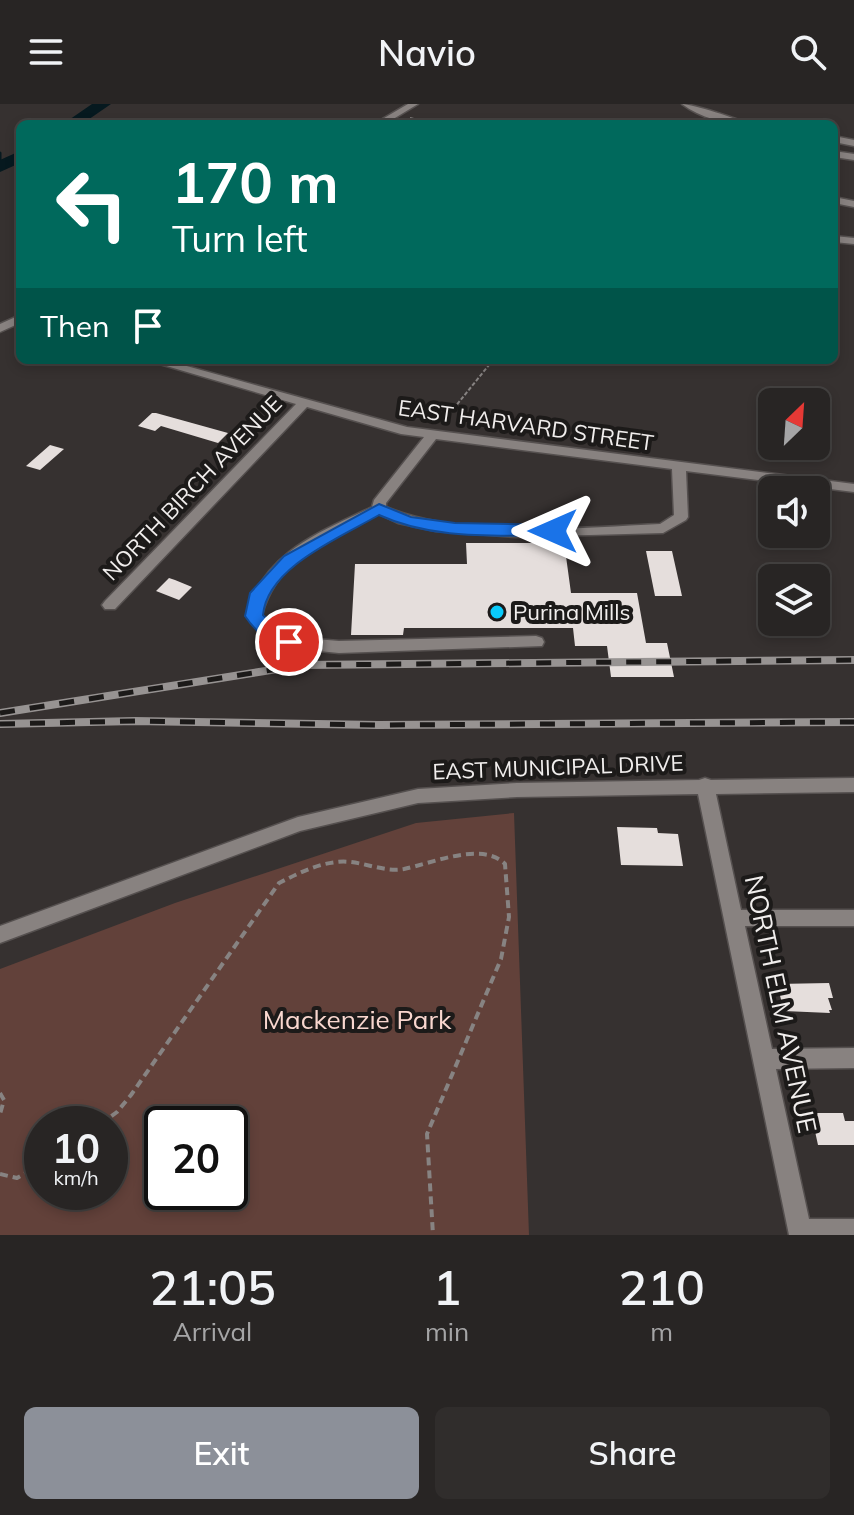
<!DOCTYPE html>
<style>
body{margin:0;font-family:Mulish,sans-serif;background:#302d2c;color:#f1f3f6;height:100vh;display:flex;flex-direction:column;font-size:30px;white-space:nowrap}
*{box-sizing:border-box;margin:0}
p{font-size:26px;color:#a5a5a6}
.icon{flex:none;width:44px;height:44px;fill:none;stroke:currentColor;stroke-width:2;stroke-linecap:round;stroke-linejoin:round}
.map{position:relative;height:1131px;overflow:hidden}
.panel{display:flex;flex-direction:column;background:#282524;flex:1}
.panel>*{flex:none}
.banner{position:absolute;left:16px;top:16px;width:822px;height:244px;border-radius:12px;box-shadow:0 4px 12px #0003,0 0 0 2px #444241;background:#00695c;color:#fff;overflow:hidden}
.needle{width:52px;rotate:25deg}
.controls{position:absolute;left:758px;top:284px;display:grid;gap:16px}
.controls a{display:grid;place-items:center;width:72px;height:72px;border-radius:12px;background:#282524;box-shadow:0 4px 12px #0003,0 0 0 2px #444241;font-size:40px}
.speed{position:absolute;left:24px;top:1002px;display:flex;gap:16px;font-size:40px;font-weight:700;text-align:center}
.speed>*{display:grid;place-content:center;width:104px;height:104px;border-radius:50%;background:#282524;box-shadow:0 4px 12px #0003,0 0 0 2px #444241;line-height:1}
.speed small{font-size:20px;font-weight:400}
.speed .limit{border:4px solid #111;border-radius:12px;background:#fff;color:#111}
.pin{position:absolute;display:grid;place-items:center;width:68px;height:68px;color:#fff;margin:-34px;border:4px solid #fff;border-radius:50%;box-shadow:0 2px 8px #0007}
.me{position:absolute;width:88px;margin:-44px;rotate:270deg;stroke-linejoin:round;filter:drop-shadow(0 0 6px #0008)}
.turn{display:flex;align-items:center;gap:28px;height:168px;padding:0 24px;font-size:36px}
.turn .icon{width:104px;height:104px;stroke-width:2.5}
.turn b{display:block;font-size:56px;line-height:68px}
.then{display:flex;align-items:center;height:76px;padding:0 24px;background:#0003;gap:16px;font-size:30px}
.eta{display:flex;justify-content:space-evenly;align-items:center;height:136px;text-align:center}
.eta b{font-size:48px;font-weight:600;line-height:56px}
.button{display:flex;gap:16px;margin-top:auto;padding:16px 24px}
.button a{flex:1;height:92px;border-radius:12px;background:#8c9099;color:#fff;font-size:32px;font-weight:600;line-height:92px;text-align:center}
.button a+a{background:#302d2c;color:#f1f3f6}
header{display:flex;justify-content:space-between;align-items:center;height:104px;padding:0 24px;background:#282524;font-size:36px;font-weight:600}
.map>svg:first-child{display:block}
</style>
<header><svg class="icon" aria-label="menu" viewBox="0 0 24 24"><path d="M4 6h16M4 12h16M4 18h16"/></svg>Navio<svg class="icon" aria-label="search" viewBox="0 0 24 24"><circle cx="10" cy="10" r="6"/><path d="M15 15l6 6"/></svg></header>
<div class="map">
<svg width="854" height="1131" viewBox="0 0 854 1131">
<rect width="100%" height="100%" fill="#363130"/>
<path fill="#62413a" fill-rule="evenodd" d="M514 709 529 1131H0V865L175 799 416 719ZM110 1020V1088H42V1020ZM230 1020V1088H162V1020Z"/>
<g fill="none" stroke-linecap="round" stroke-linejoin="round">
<path stroke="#06191f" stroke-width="3" d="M0 49V61"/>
<path fill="#06191f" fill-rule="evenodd" d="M92 0H111L82 20H63Z
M20 47V59L0 68V56Z"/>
</g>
<path fill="#e5dedc" d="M152 309H156L228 329 218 339 161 322 155 327 138 322Z
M50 341 64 345 40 366 26 362Z
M466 439H555L565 445 571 489H637L646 539H667L674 573H611L607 542H575L573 524H404L403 531H351L355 460H467Z
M646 447H672L682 492H655Z
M169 474 175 476 192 483 179 496 156 487Z
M617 723 657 724 658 729 678 730 683 762 621 761Z
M829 879 833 894H828L832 906H829L830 909 784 907 777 880Z
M811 1009H843L845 1017H854V1041H818Z"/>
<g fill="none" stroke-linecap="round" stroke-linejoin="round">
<g stroke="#55504f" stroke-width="3">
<path id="minor" d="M408 0H418L385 20H374Z
M682 0C692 0 739 15 748 20 724 20 701 14 682 0Z
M834 32 854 36V42L834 38Z
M834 47 854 50V56L834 53Z
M834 93 854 97V103L834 99Z
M834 132 854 134V140L834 138Z
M20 211V219L0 228V220Z
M146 256H165L407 323 854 380V388L686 367 688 413 686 416 663 429 516 433 436 427 398 419 379 410C331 434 276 454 262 511L272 523 292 533 339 537 536 532 542 534 544 538 542 542 339 549 289 544 262 531 246 512C263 449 318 429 372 403L374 396 424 333 401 330 307 303 115 505H105L102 501 105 497 296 300ZM436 335 672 365 674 411 660 420C577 424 463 435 386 403V399Z
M705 674 711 676 854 674V688L716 690 741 806H854V822H745L772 945 854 944V964L776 965 809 1115H854V1131H789L698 690 517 693 418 699 300 727 0 839V822L298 713 418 685 517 679 699 676Z"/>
</g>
<path stroke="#878382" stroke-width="2" stroke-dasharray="4 2" stroke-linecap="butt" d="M410 14 436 20
M442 319 493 256"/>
<path stroke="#878382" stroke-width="4" stroke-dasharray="8 5" stroke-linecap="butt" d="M0 989 4 996 0 1010
M101 1020 117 1008 131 991 279 779C297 770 316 760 337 758 359 755 382 769 404 765 433 759 482 737 505 760L509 813 501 855 427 1030 433 1131
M0 1070 17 1074 42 1060"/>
<use href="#minor" fill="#888280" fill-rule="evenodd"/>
<g stroke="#979392" stroke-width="8">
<path id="rail" d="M0 609 303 561 854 556
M0 620 135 617 378 621 854 618"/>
</g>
<use href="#rail" stroke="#1c1a19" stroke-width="5" stroke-dasharray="15" stroke-linecap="butt"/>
</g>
<path fill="#1a73e8" stroke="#114b97" stroke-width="2" d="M379 400 411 413 455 419 553 421 561 427 553 432C495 431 433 436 379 411 341 433 267 463 263 511 273 523 289 527 298 538L296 543C276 548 255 527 245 512L250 489 284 452Z"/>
<circle fill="#09cafa" stroke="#1c1a19" stroke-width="3" cx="497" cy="508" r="8"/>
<g text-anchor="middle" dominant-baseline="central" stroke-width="8" stroke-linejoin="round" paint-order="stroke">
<g font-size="22" fill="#f1eeed" stroke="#1c1a19">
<text transform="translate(526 321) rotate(8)">EAST HARVARD STREET</text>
<text transform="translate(192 384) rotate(-46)">NORTH BIRCH AVENUE</text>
<text transform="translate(558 663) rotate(-2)">EAST MUNICIPAL DRIVE</text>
</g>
<g font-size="22" fill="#f1eeed" stroke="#1c1a19" text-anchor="start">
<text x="513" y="508">Purina Mills</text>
</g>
<g font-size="26" fill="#f1eeed" stroke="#1c1a19">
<text transform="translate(781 900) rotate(78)">NORTH ELM AVENUE</text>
</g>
<g font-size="26" fill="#f9d7cf" stroke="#1c1a19">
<text x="357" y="915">Mackenzie Park</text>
</g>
</g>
</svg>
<div class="controls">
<a><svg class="needle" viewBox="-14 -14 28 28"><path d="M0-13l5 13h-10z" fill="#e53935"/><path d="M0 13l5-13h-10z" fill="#a5a5a6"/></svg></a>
<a><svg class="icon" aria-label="sound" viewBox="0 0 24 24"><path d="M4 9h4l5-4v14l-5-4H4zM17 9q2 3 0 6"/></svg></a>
<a><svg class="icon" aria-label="layers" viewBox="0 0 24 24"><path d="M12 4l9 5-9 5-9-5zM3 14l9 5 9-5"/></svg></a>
</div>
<div class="speed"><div>10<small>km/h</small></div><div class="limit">20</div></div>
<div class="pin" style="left:289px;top:538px;background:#d93025"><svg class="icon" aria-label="arrive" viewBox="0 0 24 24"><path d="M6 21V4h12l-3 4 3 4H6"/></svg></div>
<svg class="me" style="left:553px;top:427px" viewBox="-20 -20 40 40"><path d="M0-17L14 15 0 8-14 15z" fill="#1a73e8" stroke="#fff" stroke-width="4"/></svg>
<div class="banner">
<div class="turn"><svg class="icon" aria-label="left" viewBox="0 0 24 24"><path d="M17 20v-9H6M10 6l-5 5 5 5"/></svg><div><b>170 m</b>Turn left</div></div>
<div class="then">Then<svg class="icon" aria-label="arrive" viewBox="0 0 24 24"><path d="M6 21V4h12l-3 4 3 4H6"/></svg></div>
</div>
</div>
<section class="panel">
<div class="eta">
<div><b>21:05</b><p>Arrival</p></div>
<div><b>1</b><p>min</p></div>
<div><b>210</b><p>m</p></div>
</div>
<div class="button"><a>Exit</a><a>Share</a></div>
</section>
